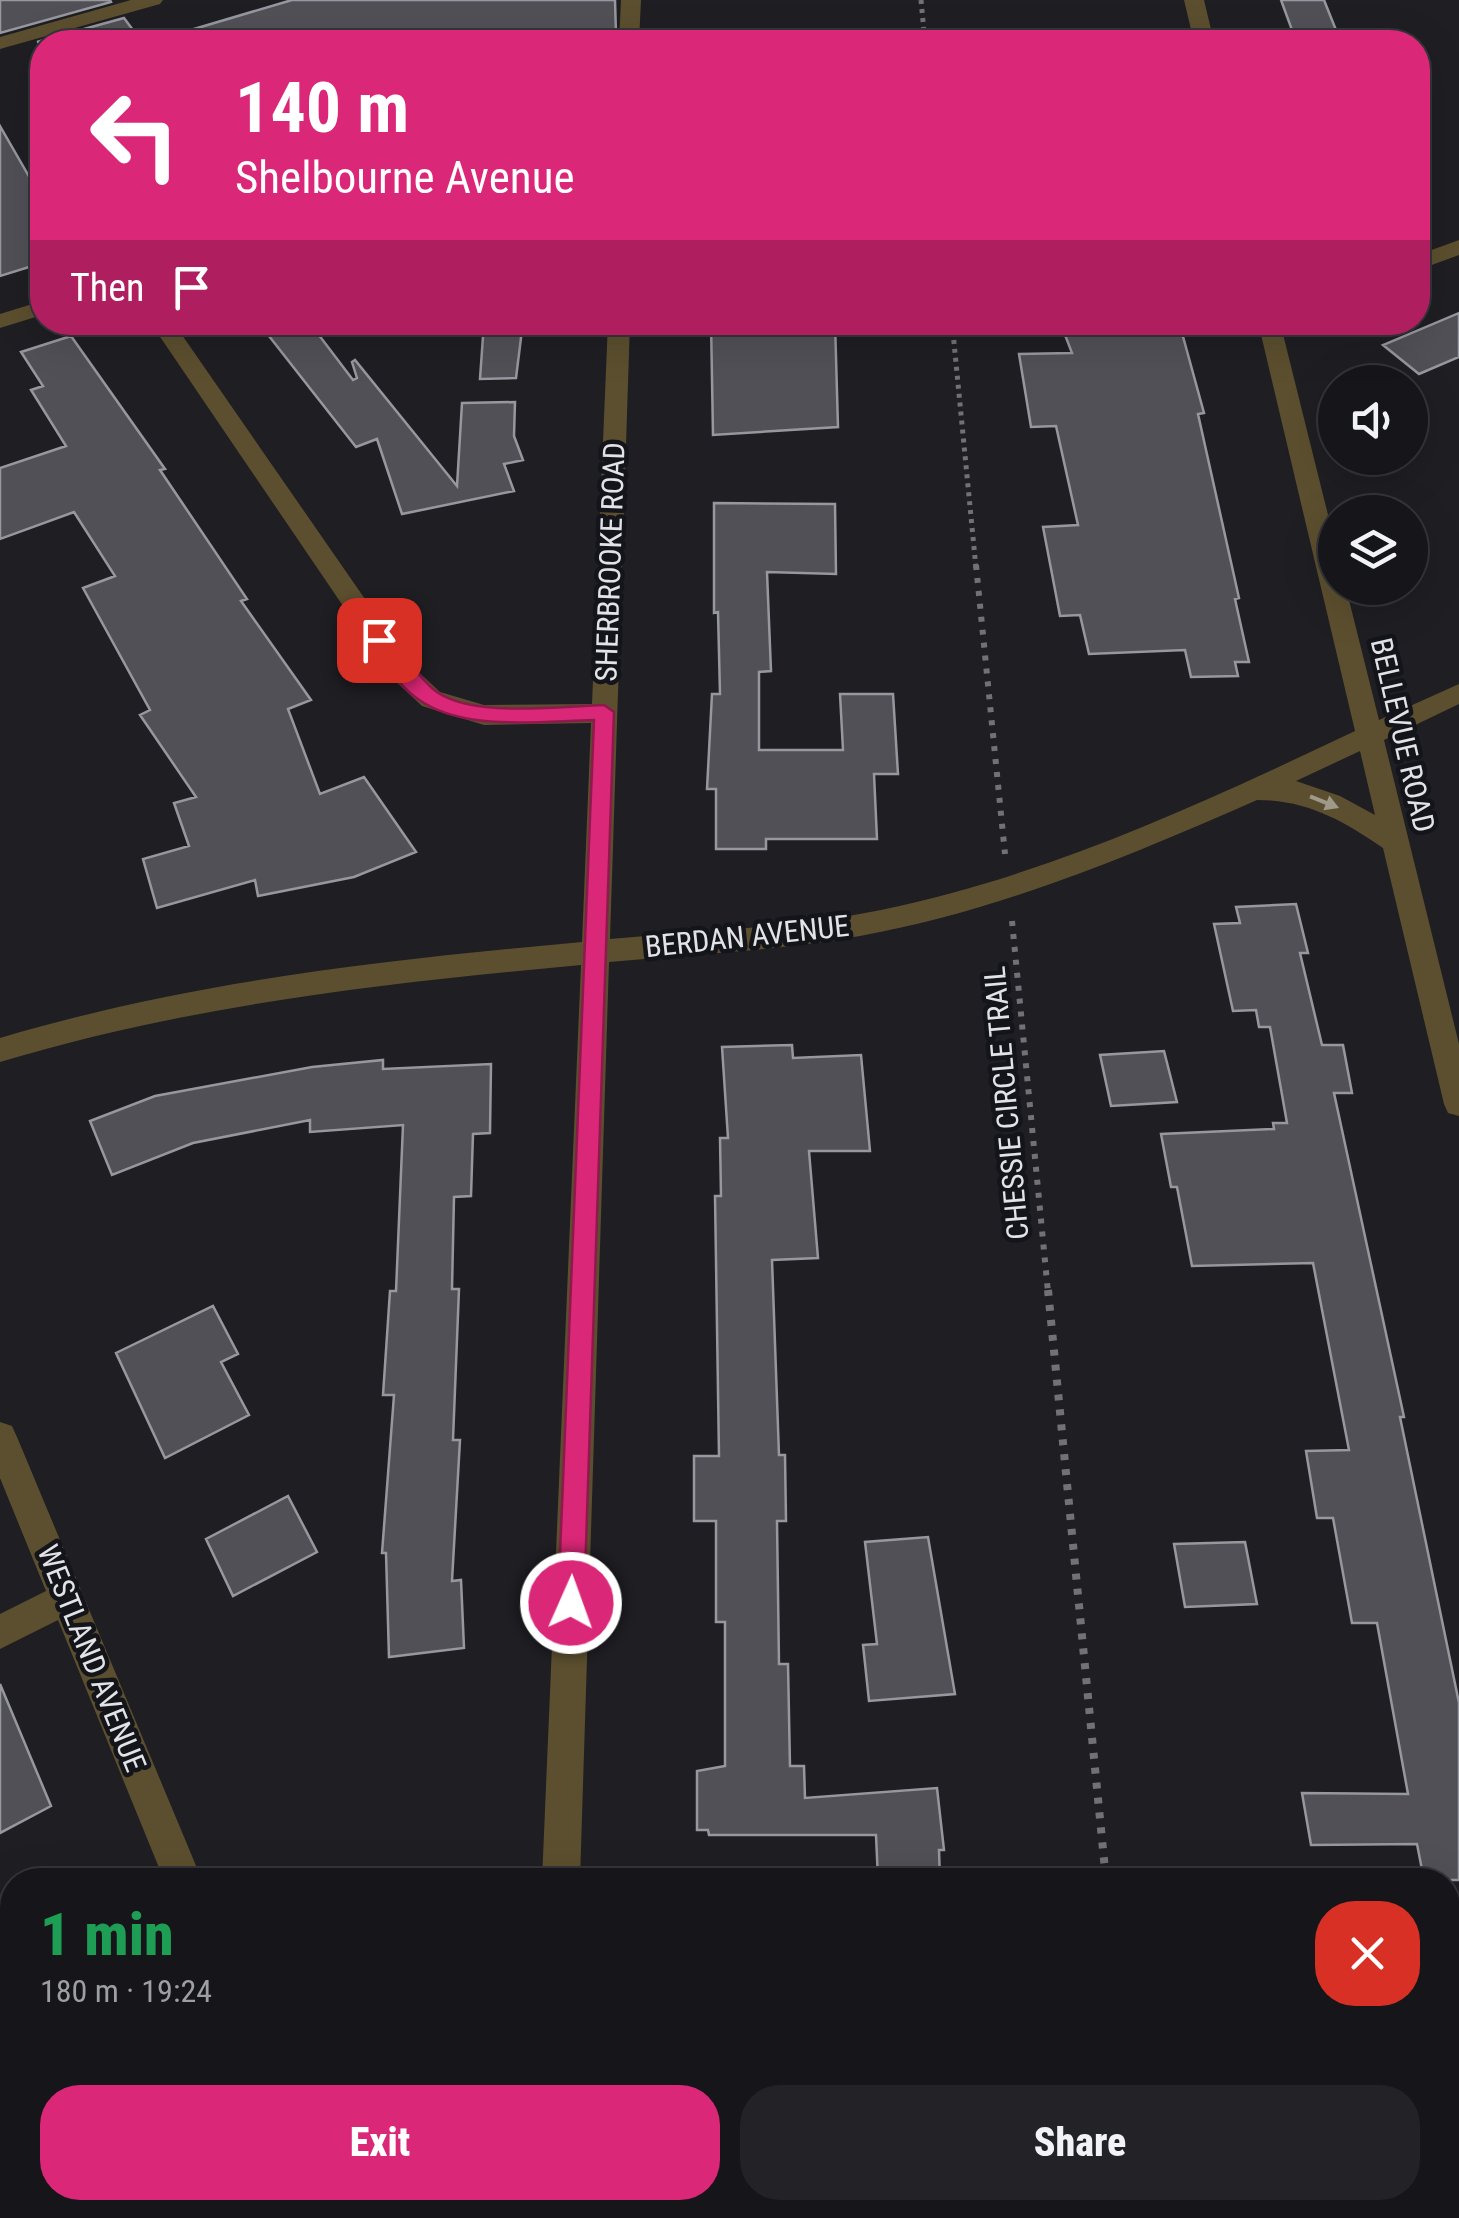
<!DOCTYPE html>
<meta charset="utf-8">
<style>
body{margin:0;font-family:"Roboto Condensed",sans-serif;background:#232327;color:#f1f3f6;height:100vh;display:flex;flex-direction:column;font-size:38px;white-space:nowrap}
*{box-sizing:border-box;margin:0}
p{font-size:32px;color:#9e9fa2}
.icon{flex:none;width:55px;height:55px;fill:none;stroke:currentColor;stroke-width:2;stroke-linecap:round;stroke-linejoin:round}
.map{position:relative;flex:1;overflow:hidden}
.side{position:absolute;left:0px;top:1868px;width:1460px;height:352px;display:flex;flex-direction:column;background:#16161a;border-radius:40px 40px 0 0;box-shadow:0 10px 40px #0002,0 0 0 2px #353539}
.side>*{flex:none}
.hud{position:absolute;left:30px;top:30px;width:1400px;height:305px;border-radius:40px;box-shadow:0 10px 40px #0002,0 0 0 2px #353539;background:#db2777;color:#fff;overflow:hidden}
.buttons{position:absolute;left:1318px;top:365px;display:grid;gap:20px}
.buttons a{display:grid;place-items:center;width:110px;height:110px;border-radius:50%;background:#16161a;box-shadow:0 10px 40px #0002,0 0 0 2px #353539;font-size:50px}
.pin{position:absolute;display:grid;place-items:center;width:85px;height:85px;color:#fff;margin:-42px;border-radius:20px;box-shadow:0 5px 15px #0006}
.me{position:absolute;width:110px;margin:-55px;rotate:2deg;stroke-linejoin:round;filter:drop-shadow(0 0 8px #0008)}
.turn{display:flex;align-items:center;gap:35px;height:210px;padding:0 40px;font-size:45px}
.turn .icon{width:130px;height:130px;stroke-width:2.5}
.turn b{display:block;font-size:70px;line-height:85px}
.then{display:flex;align-items:center;height:95px;padding:0 40px;background:#0003;gap:20px;font-size:38px}
.round{display:grid;place-items:center;flex:none;width:105px;height:105px;border-radius:40px;background:#232327}
.headline{display:flex;align-items:center;justify-content:space-between;height:170px;padding:0 40px}
h1{font-size:60px;font-weight:800;line-height:75px;color:#1e9e55}
.button{display:flex;gap:20px;margin-top:auto;padding:20px 40px}
.button a{flex:1;height:115px;border-radius:40px;background:#db2777;color:#fff;font-size:40px;font-weight:800;line-height:115px;text-align:center}
.button a+a{background:#232327;color:#f1f3f6}
.map>svg:first-child{display:block}
</style>
<div class="map">
<svg width="1459" height="2218" viewBox="0 0 1459 2218">
<rect width="100%" height="100%" fill="#1e1e23"/>
<path fill="#505056" stroke="#97989f" stroke-width="2.5" d="M0 0H110L111 2 0 33Z
M292 0H615L616 34 451 39V42H185L184 32Z
M1281 0H1324L1340 40 1296 41Z
M124 18 142 42H37Z
M0 126 42 199V263L0 276Z
M1459 313V357L1419 374 1383 345Z
M258 322H309L353 380 357 378 352 362 355 360 457 486 462 403 515 402 514 436 523 460 504 464 514 491 402 514 377 439 356 447Z
M484 322H523L516 378 480 379Z
M711 322H835L838 427 713 435Z
M1060 322H1179L1204 413 1198 414 1239 598 1235 599 1249 662H1235L1238 676 1191 677 1185 650 1089 654 1080 615 1060 616 1043 527 1078 525 1056 426 1031 427 1019 354 1072 353Z
M71 336 165 469 160 470 247 599 241 601 311 700 288 709 320 794 364 777 416 852 354 877 258 896 255 880 157 908 143 859 189 846 174 803 196 797 140 715 150 710 83 588 115 576 74 512 0 539V468L66 446 31 390 43 386 21 352Z
M714 503 835 504 836 574 767 572 771 671 759 672V750H843L840 694H893L898 774H874L877 839H766V849H716V789H707L712 694H720L718 612 714 613Z
M1296 904 1308 953H1300L1322 1045H1343L1352 1093H1334L1404 1417H1400L1459 1703V1880H1424L1417 1844 1311 1845 1302 1793 1408 1794 1377 1623H1352L1333 1518H1317L1306 1451 1349 1450 1313 1263 1192 1266 1177 1187H1171L1161 1134 1274 1129 1273 1123H1287L1270 1027H1259L1256 1010 1233 1011 1214 924 1240 923 1236 907Z
M792 1045 793 1058 861 1055 870 1151H809L818 1258 772 1260 779 1455H785L786 1521H777L779 1664H788L790 1766H804L805 1798 937 1788 944 1850H939L940 1880H878L876 1835H709L708 1830H697V1771L725 1766V1622H716V1521H694V1456H719L715 1196H721L720 1138H728L722 1047Z
M1164 1051 1177 1102 1111 1106 1100 1055Z
M383 1060V1069L491 1064 490 1133 473 1134 471 1196 454 1197 452 1289H459L453 1440H460L452 1581 461 1580 464 1648 389 1657 386 1553H382L394 1395H383L390 1291H396L403 1125 310 1132V1120L193 1143 112 1175 90 1121 155 1096 312 1067Z
M213 1306 238 1354 221 1362 249 1415 165 1458 116 1353Z
M288 1496 317 1552 233 1596 206 1539Z
M928 1537 955 1694 869 1701 863 1645 877 1644 865 1542Z
M1245 1542 1257 1604 1185 1607 1174 1544Z
M0 1684 51 1806 0 1833Z"/>
<g fill="none" stroke-linecap="round" stroke-linejoin="round">
<path stroke="#727276" stroke-width="5" stroke-dasharray="4 5" stroke-linecap="butt" d="M921 0 925 42
M952 322 976 568"/>
<path stroke="#727276" stroke-width="6" stroke-dasharray="5 8" stroke-linecap="butt" d="M976 565 1005 854
M1012 921 1048 1292"/>
<path stroke="#727276" stroke-width="8" stroke-dasharray="6 9" stroke-linecap="butt" d="M1048 1290 1106 1880
M1142 2208 1143 2218"/>
<path fill="#5c4f2f" fill-rule="evenodd" d="M131 0H163L160 4 0 49V37Z
M621 0H641L639 42H619Z
M1184 0H1204L1214 42H1194Z
M1459 240V255L1418 270V255Z
M42 301V315L0 328V314Z
M150 322H173L410 664 440 692 484 705 592 704 608 322H630L610 939C700 931 792 928 881 910 1047 876 1203 803 1355 731L1258 322H1280L1335 543V588H1346L1379 720 1459 684V704L1384 740 1459 1044V1116L1448 1113 1444 1104 1383 848C1342 820 1307 800 1257 800 1130 856 998 911 860 936 778 951 693 954 609 962L580 1880H542L581 965C383 983 190 1005 0 1062V1038C191 981 384 960 582 942L591 723 484 725 422 706 392 678ZM1360 751 1375 815 1340 796 1296 781Z
M0 1422 12 1426 17 1437 202 1880H164L58 1620 0 1649V1614L46 1591 0 1478Z
M299 2208H339L343 2218H303Z
M417 2208H471L467 2218H413Z
M528 2208H568V2218H528Z"/>
</g>
<defs><path id="oneway-solid" d="M-6-.8H1V-3.2L6.5 0L1 3.2V.8H-6Z" transform="scale(2.5)"/></defs>
<use fill="#9f998a" href="#oneway-solid" transform="translate(1324 802) rotate(22)"/>
<path fill="#db2777" stroke="#8e194d" stroke-width="2.5" d="M379 633C390 637 419 677 433 689 468 719 560 706 604 705L614 712 584 1603 580 1612 571 1615 561 1612 558 1603 594 720C542 721 470 731 424 703 401 690 386 665 372 644L369 640Z"/>
<g text-anchor="middle" dominant-baseline="central" stroke-width="9" stroke-linejoin="round" paint-order="stroke">
<g font-size="30" fill="#e2e3e6" stroke="#14151a">
<text transform="translate(610 562) rotate(-88)">SHERBROOKE ROAD</text>
<text transform="translate(1403 735) rotate(77)">BELLEVUE ROAD</text>
<text transform="translate(747 936) rotate(-6)">BERDAN AVENUE</text>
<text transform="translate(1006 1103) rotate(-95)">CHESSIE CIRCLE TRAIL</text>
<text transform="translate(92 1658) rotate(68)">WESTLAND AVENUE</text>
</g>
</g>
</svg>
<div class="buttons">
<a><svg class="icon" aria-label="sound" viewBox="0 0 24 24"><path d="M4 9h4l5-4v14l-5-4H4zM17 9q2 3 0 6"/></svg></a>
<a><svg class="icon" aria-label="layers" viewBox="0 0 24 24"><path d="M12 4l9 5-9 5-9-5zM3 14l9 5 9-5"/></svg></a>
</div>
<div class="pin" style="left:379px;top:640px;background:#d93025"><svg class="icon" aria-label="arrive" viewBox="0 0 24 24"><path d="M6 21V4h12l-3 4 3 4H6"/></svg></div>
<svg class="me" style="left:571px;top:1603px" viewBox="-20 -20 40 40"><circle r="17" fill="#db2777" stroke="#fff" stroke-width="3"/><path d="M0-11L8 9 0 5-8 9z" fill="#fff"/></svg>
<div class="hud">
<div class="turn"><svg class="icon" aria-label="left" viewBox="0 0 24 24"><path d="M17 20v-9H6M10 6l-5 5 5 5"/></svg><div><b>140 m</b>Shelbourne Avenue</div></div>
<div class="then">Then<svg class="icon" aria-label="arrive" viewBox="0 0 24 24"><path d="M6 21V4h12l-3 4 3 4H6"/></svg></div>
</div>
<section class="side">
<div class="headline"><div><h1>1 min</h1><p>180 m · 19:24</p></div><a class="round" style="background:#d93025;color:#fff"><svg class="icon" aria-label="close" viewBox="0 0 24 24"><path d="M6 6l12 12M18 6L6 18"/></svg></a></div>
<div class="button"><a>Exit</a><a>Share</a></div>
</section>
</div>
